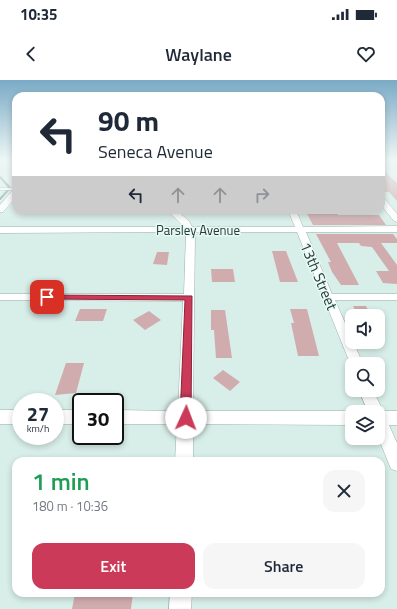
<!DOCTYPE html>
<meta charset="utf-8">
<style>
body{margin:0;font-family:"Titillium Web",sans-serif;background:#f6f6f7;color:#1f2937;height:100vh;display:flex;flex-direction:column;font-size:15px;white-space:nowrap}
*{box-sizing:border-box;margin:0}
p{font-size:13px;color:#747a83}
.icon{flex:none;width:22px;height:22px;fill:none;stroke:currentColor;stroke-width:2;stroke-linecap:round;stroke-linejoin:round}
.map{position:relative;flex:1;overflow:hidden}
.panel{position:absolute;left:12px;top:377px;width:373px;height:140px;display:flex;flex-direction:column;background:#fff;border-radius:12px;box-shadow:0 2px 6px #0003}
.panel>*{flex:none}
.guide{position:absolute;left:12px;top:12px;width:373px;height:122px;border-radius:12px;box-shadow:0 2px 6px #0003;background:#fff;color:#1f2937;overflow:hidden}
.controls{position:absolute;left:345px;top:229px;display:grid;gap:8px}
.controls a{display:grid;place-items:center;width:40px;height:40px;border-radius:8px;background:#fff;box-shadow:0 2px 6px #0003;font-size:20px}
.speed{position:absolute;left:12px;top:313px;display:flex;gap:8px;font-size:20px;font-weight:700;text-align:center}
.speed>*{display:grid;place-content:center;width:52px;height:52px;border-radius:50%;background:#fff;box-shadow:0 2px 6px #0003;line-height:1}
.speed small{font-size:10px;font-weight:400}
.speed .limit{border:2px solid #111;border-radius:6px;background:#fff;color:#111}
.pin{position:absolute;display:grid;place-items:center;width:34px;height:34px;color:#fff;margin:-17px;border-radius:8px;box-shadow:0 2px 6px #0006}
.me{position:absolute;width:44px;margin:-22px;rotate:2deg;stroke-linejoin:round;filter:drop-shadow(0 0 3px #0008)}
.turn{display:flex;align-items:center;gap:14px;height:84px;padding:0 20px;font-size:18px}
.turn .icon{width:52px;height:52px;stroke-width:2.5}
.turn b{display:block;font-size:28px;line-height:34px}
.lanes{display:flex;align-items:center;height:38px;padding:0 20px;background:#0003;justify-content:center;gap:20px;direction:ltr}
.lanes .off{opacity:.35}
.round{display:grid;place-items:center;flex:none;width:42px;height:42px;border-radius:12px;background:#f6f6f7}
.overview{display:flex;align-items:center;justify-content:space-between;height:68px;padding:0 20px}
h1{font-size:24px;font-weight:600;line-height:30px;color:#1e9e55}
.primary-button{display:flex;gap:8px;margin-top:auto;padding:8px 20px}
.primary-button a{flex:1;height:46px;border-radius:12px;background:#cb3b59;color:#fff;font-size:16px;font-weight:600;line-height:46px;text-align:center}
.primary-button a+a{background:#f6f6f7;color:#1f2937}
.status{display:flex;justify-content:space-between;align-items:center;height:28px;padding:0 20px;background:#fff;direction:ltr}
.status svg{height:11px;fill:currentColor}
header{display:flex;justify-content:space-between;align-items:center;height:52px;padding:0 20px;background:#fff;font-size:18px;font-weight:600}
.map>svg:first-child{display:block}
</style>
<div class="status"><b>10:35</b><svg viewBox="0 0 49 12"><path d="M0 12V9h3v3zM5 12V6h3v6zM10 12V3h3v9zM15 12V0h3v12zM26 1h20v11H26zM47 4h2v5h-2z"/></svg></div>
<header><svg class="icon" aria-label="back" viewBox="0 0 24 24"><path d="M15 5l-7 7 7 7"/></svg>Waylane<svg class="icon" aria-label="heart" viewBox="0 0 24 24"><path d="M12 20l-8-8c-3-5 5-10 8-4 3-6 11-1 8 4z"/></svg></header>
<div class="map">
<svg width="397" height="529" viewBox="0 0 397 529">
<rect width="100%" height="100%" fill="#d8eee9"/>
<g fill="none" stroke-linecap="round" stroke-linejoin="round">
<path stroke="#769b93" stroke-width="2" d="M0 97 10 108 0 119"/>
</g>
<path fill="#d1acaf" d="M381 88 397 103V121L389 112H381Z
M306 132 337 133 338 135H379L386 145H313Z
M316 154H393L397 159V163H381L397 185V204L383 203 376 191H389L372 167 361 166 359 163H337L359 205H341L332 192 328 182H331Z
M272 171H286L298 202H280Z
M157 172H169L167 185 153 184Z
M211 189H233L235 202H212Z
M353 226H366L371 236H358Z
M80 229H107L103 241H75Z
M290 229H307L319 276H298L291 243H294Z
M211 230H225L232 278H216L214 250H211Z
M149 231 161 240 145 250 133 240Z
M66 283H84L76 313 55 315Z
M223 290 240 302 230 311 213 298Z
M75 513H133L131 529H72Z"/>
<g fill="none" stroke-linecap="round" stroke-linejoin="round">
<g stroke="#9bb0ab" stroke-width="1">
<path id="service" d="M0 108H12L14 109 12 110H0Z"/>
</g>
<g stroke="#9bb0ab" stroke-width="1">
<path id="minor" d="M13 110H16V117L3 132H0V125Z
M381 118H384L397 134V142L394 141 381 125Z
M167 130H176L189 141 192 147H295L288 130H296L303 147 397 146V152H306L332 214H397V220H335L363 284H352V288L297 152H195L193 331H352L354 332H352V345L193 344V381H175L177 344H115V330L178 331 183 221 0 220V214H184L186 152 0 153V147H184Z
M359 310H373L383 331H397V345H389L397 363V391L391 389 378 357V332H368Z
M0 330H21V344H0Z
M55 330H81V344H55Z
M170 513H192L191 529H169Z"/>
</g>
<use href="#service" fill="#fff" fill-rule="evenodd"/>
<use href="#minor" fill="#fff" fill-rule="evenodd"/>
</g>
<linearGradient id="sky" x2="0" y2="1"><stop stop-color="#7aaac6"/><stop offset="0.52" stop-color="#edf7f5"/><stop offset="1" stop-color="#edf7f5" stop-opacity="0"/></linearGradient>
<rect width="397" height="153" fill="url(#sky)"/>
<path fill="#cb3b59" stroke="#84263a" d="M47 215 192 216 191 338 189 341H182L180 338 185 220 45 219V216Z"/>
<g text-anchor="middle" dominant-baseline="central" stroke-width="3" stroke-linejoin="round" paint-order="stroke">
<g font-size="13" fill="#2f3836" stroke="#e5fbf6">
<text x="198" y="150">Parsley Avenue</text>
</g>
<g font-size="15" fill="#2f3836" stroke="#e5fbf6">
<text transform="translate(319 196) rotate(67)">13th Street</text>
</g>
</g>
</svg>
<div class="controls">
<a><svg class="icon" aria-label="sound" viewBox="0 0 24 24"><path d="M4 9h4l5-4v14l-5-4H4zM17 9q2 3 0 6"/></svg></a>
<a><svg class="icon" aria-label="search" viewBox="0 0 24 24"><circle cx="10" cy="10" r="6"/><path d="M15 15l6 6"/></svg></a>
<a><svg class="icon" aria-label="layers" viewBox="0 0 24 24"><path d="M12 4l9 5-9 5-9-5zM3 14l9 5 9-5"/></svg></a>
</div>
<div class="speed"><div>27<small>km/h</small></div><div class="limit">30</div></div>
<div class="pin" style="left:47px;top:217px;background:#d93025"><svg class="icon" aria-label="arrive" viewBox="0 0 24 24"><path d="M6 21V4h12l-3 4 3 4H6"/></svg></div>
<svg class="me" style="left:186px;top:338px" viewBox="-20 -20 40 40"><circle r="19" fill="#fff"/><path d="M0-13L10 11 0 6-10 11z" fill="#cb3b59"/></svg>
<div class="guide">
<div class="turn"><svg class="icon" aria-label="left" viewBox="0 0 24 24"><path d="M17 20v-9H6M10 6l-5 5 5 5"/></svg><div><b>90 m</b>Seneca Avenue</div></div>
<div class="lanes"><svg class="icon" aria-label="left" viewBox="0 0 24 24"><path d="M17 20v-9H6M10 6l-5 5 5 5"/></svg><svg class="icon off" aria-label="ahead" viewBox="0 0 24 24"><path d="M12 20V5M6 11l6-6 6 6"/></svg><svg class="icon off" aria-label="ahead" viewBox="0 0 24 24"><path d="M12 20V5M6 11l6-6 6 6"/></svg><svg class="icon off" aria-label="right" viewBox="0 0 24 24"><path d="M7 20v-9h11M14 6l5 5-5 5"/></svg></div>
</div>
<section class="panel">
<div class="overview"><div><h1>1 min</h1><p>180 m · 10:36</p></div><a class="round"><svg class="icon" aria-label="close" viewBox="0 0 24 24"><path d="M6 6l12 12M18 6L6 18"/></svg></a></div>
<div class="primary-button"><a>Exit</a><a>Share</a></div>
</section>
</div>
